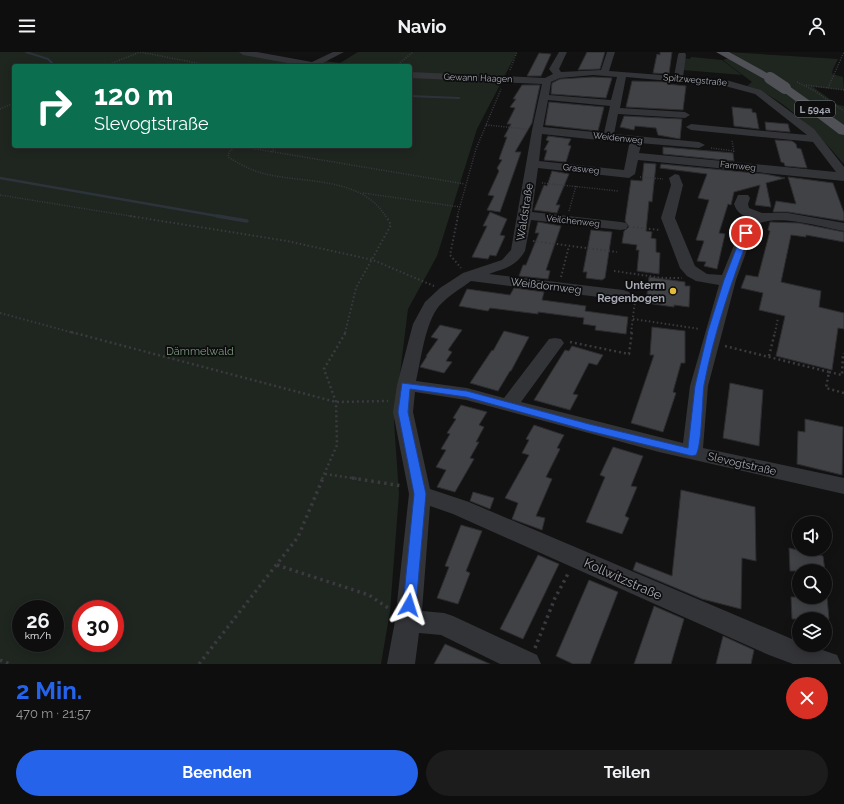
<!DOCTYPE html>
<html lang="de">
<meta charset="utf-8">
<style>
body{margin:0;font-family:Raleway,sans-serif;background:#1c1c1c;color:#f1f3f6;height:100vh;display:flex;flex-direction:column;font-size:15px;white-space:nowrap}
*{box-sizing:border-box;margin:0}
p{font-size:13px;color:#9b9c9e}
.icon{flex:none;width:22px;height:22px;fill:none;stroke:currentColor;stroke-width:2;stroke-linecap:round;stroke-linejoin:round}
.map{position:relative;height:612px;overflow:hidden}
.sheet{display:flex;flex-direction:column;background:#0e0e0e;flex:1}
.sheet>*{flex:none}
.top-card{position:absolute;left:12px;top:12px;width:400px;height:84px;border-radius:4px;box-shadow:0 2px 10px #0003,0 0 0 1px #2e2e2e;background:#0b6e4f;color:#fff;overflow:hidden}
.fabs{position:absolute;left:792px;top:464px;display:grid;gap:8px}
.fabs a{display:grid;place-items:center;width:40px;height:40px;border-radius:50%;background:#0e0e0e;box-shadow:0 2px 10px #0003,0 0 0 1px #2e2e2e;font-size:20px}
.speed{position:absolute;left:12px;top:548px;display:flex;gap:8px;font-size:20px;font-weight:700;text-align:center}
.speed>*{display:grid;place-content:center;width:52px;height:52px;border-radius:50%;background:#0e0e0e;box-shadow:0 2px 10px #0003,0 0 0 1px #2e2e2e;line-height:1}
.speed small{font-size:10px;font-weight:400}
.speed .limit{border:6px solid #d22;background:#fff;color:#111}
.pin{position:absolute;display:grid;place-items:center;width:34px;height:34px;color:#fff;margin:-17px;border:2px solid #fff;border-radius:50%;box-shadow:0 1px 4px #0007}
.me{position:absolute;width:44px;margin:-22px;rotate:6deg;stroke-linejoin:round;filter:drop-shadow(0 0 3px #0008)}
.turn{display:flex;align-items:center;gap:14px;height:84px;padding:0 16px;font-size:18px}
.turn .icon{width:52px;height:52px;stroke-width:2.5}
.turn b{display:block;font-size:28px;line-height:34px}
.round{display:grid;place-items:center;flex:none;width:42px;height:42px;border-radius:21px;background:#1c1c1c}
.overview{display:flex;align-items:center;justify-content:space-between;height:68px;padding:0 16px}
h1{font-size:24px;font-weight:700;line-height:30px;color:#2563eb}
.button{display:flex;gap:8px;margin-top:auto;padding:8px 16px}
.button a{flex:1;height:46px;border-radius:24px;background:#2563eb;color:#fff;font-size:16px;font-weight:700;line-height:46px;text-align:center}
.button a+a{background:#1c1c1c;color:#f1f3f6}
header{display:flex;justify-content:space-between;align-items:center;height:52px;padding:0 16px;background:#0e0e0e;font-size:18px;font-weight:700}
.map>svg:first-child{display:block}
</style>
<header><svg class="icon" aria-label="menu" viewBox="0 0 24 24"><path d="M4 6h16M4 12h16M4 18h16"/></svg>Navio<svg class="icon" aria-label="person" viewBox="0 0 24 24"><circle cx="12" cy="8" r="4"/><path d="M4 21q1-7 8-7t8 7"/></svg></header>
<div class="map">
<svg width="844" height="612" viewBox="0 0 844 612">
<rect width="100%" height="100%" fill="#121213"/>
<path fill="#1f2620" fill-rule="evenodd" d="M0 0H247L309 13 318 8 340 11 358 0H517L477 77 437 204 408 257 394 370 399 442 390 559 381 612H0ZM14 14H410V94H14ZM21 557H55V591H21ZM81 557H115V591H81Z
M727 0 838 7 833 17 832 22 843 25 844 38 813 35 838 53 844 54V75Z
M691 5 722 8 742 23 683 18 681 6 690 7Z
M729 6 781 37 844 83V112C821 85 782 43 747 34L752 30 723 8Z"/>
<g fill="none" stroke-linecap="round" stroke-linejoin="round">
<path stroke="#2d333b" stroke-width="2" d="M26 0 48 7 55 14
M410 44 459 46"/>
<path stroke="#2d333b" stroke-width="2.5" d="M0 126 223 165"/>
<path stroke="#2d333b" stroke-width="3.5" d="M217 164 247 169"/>
</g>
<path fill="#414246" stroke="#2d2c2f" d="M587 0H605L600 17 578 18Z
M660 0H672L669 22 653 21 657 2 660 3Z
M539 1 551 2 541 24H527Z
M593 25 612 26 606 46 551 42 552 31 560 27Z
M632 29 668 30 667 32 686 34 683 58 626 55Z
M522 33H540L532 71 515 100H521L500 160 487 158 494 144 488 143 499 119 497 116 502 108 499 107 507 85H504L511 72H507L515 56 510 55 516 47H513Z
M549 50 604 55 598 79 545 73Z
M732 55 752 57V60L756 61 759 77 734 74Z
M624 64 682 67 680 87 658 83 656 76 635 74 634 78 620 75Z
M765 70 788 72 790 80 766 78Z
M548 84 571 87 568 93 571 94 566 110 544 108 547 98H544L549 89 546 88Z
M775 88 792 89 796 92 797 96 801 97 807 116 785 114 784 111 781 110Z
M663 95 733 101 734 109 663 102Z
M644 111 656 112 652 150 649 149 646 179 652 180 651 186 656 187V200L660 201 659 222 637 219 639 198H636L637 193 622 191 624 179 629 175 625 169 631 128 642 129Z
M661 112 765 122 785 126 766 131 771 155 755 153 760 133 734 140 731 153 728 152 719 181 725 182 717 217 704 214 706 210 697 209 704 189 696 188 709 148 698 146 707 122 660 116Z
M552 119 569 122 556 153H560L557 161 534 158 544 133 547 134Z
M788 125 833 131 844 161V169L788 160H773L776 149 796 152Z
M490 160 507 167 500 183 505 184 496 204 490 203 488 207 472 205 487 174H483Z
M538 170 561 174 546 218 550 219 548 227 519 224 523 213H526L539 181H535Z
M770 170 799 171 844 180V190L806 183V185L791 183 781 230 821 239 819 255 844 261V277L838 276 832 318 776 304 785 264 759 258 763 241 741 236 746 223 758 225 770 179 768 178Z
M591 178 612 180 605 226 602 228 586 226 587 220H583Z
M649 225 685 230V234H690L689 255 674 253V255L646 251Z
M514 236 544 240 542 248 586 254 585 259 628 265 626 282 595 278 596 274 583 272 584 266 538 260V262L490 256 488 259 459 254 467 237 510 243Z
M440 273 462 278 448 298 452 300 446 309 452 310 444 321 420 315 427 304H426L438 287 431 285Z
M652 275 685 279V311H681L673 340 676 341 663 380 631 371 654 303H650Z
M504 279 529 285 511 319H510L498 339 470 331 492 298 493 299Z
M572 294 603 303 597 313 589 311 573 342 578 343 570 358 534 348 565 298 569 299Z
M730 331 763 338 759 394 723 386Z
M461 353 487 360 479 373 484 375 476 390H479L470 406 474 407 455 440 437 435 446 418 436 415 446 398 441 397 450 382 447 381 456 367 453 366Z
M805 367 843 375 842 423 797 412 798 379 805 380Z
M534 373 564 383 557 396 560 397 546 425 552 427 536 464 545 466 542 478 512 467 518 451 505 446 529 403 522 401 529 388 526 387Z
M613 395 643 404 631 434 637 435 625 464 629 466 622 482 586 470 605 425 600 423Z
M681 438 755 455 756 509 742 506 741 557 702 547 633 518 636 510 672 524Z
M473 440 494 446 490 457 470 449Z
M461 473 482 479 466 519 470 521 458 552 437 546 449 515 445 514Z
M789 496 823 504 825 519H790Z
M538 503 559 512 523 587 500 577Z
M589 528 618 540 590 612H573L556 604Z
M791 545H827L829 567H792Z
M654 554 684 567 671 612H634Z
M723 584 754 598 751 612H716Z
M445 592 490 612H434Z"/>
<g fill="none" stroke-linecap="round" stroke-linejoin="round">
<path stroke="#3a3a3f" stroke-width="1.5" stroke-dasharray="1 1.5" stroke-linecap="butt" d="M140 0 212 14
M105 14 140 0
M396 14 413 0
M510 18 517 0
M797 30 813 38 844 59
M806 33 844 38
M828 36 844 0
M0 57 14 51
M486 73 527 77
M732 89 734 100
M236 94 229 100 228 105C241 113 254 120 270 123 309 131 363 126 386 165
M238 94 465 132
M711 96 734 99
M271 100 278 94
M640 125 663 127
M542 131 618 139
M363 141 460 155
M0 143 136 165
M569 159 576 134
M457 165 476 97 501 37"/>
<path stroke="#3a3a3f" stroke-width="2" stroke-dasharray="1.5 2.5" stroke-linecap="butt" d="M130 164 287 189 373 208 434 234
M458 164 450 203 461 216
M633 175 660 178
M533 189 617 200
M614 219 663 226H682
M561 225 569 194
M0 261 74 281
M633 267 700 277
M345 281 356 236 391 173 386 164
M631 281 635 249
M775 281 778 266"/>
<path stroke="#3a3a3f" stroke-width="2.5" stroke-dasharray="2 3" stroke-linecap="butt" d="M71 280 336 350 388 349
M570 290 629 302 632 280
M725 294 829 320 826 336 844 341
M769 304 775 280
M829 320 842 323 843 301
M325 422 359 427
M322 427 337 393 336 350 324 317 346 280"/>
<path stroke="#3a3a3f" stroke-width="3.5" stroke-dasharray="2.5 4" stroke-linecap="butt" d="M352 426 402 434
M277 513 369 543 391 558
M535 596 555 546 569 520
M0 608 10 612
M199 612 298 485 323 426"/>
<path fill="#333438" fill-rule="evenodd" d="M239 0H257L312 10 333 0H344L321 12 322 14H304L243 3Z
M559 0H567L559 17 561 20 601 18 607 0H615L609 19 674 24 678 3 679 1H685L686 3 683 25 726 28 761 38 814 77 844 115V129L638 108 635 122 629 126 538 116 532 160 621 170 626 171 628 174 626 177 621 178 531 168 525 199C515 215 506 216 489 222L623 238 629 240 631 243 629 246 623 248 471 229C460 237 448 244 439 254 425 271 421 308 416 329L467 336 504 346 549 287 555 286 561 287 564 291 521 350 683 391 690 334 719 233 696 229 687 224 680 216 661 166 671 133 669 126 675 122 679 123 683 133 675 166 695 214 707 222 722 223 743 171 749 166C741 162 737 161 734 152L738 143H748L750 146 748 152 749 156 762 161H788L844 171V179C821 175 776 161 756 173L736 228 708 334 703 396 844 426V442L659 400 466 348 415 340 413 360 430 437 469 450 799 590V593H808L837 603 841 612H793L769 603 453 462 430 454 422 559 444 561 453 564 537 603 541 612H500L441 583 419 581 415 612H387L395 569 409 442 393 360 397 333 413 272 425 250 440 236 463 221 502 208 511 198 532 78 542 32 410 26V20L545 26 553 22 549 17ZM593 23 617 25 611 48 549 43 551 30 560 26ZM626 25 725 34 755 42 807 83 691 72 686 75 691 78 813 90 836 120 639 101 641 93 639 91 699 96 705 93 699 90 614 82 618 62 685 66 690 63 685 60 620 56ZM548 48 610 54 604 81 543 75ZM542 82 608 89 632 90 629 93 624 118 539 109Z"/>
<path fill="#505057" fill-rule="evenodd" d="M716 0H729L776 26 770 29 766 28Z
M785 32 789 34 844 73V83L839 82 781 38 779 36 781 34Z"/>
<path stroke="#505057" stroke-width="12" d="M770 26 785 36"/>
</g>
<path fill="#2563eb" stroke="#184099" d="M743 179 750 181C731 231 714 281 704 333 702 348 702 393 696 403L692 404 589 379 466 345 410 337 408 360 426 442 416 553 414 557 409 558 405 557 403 553 414 442 398 360 402 331 467 339 589 372 688 396 695 334 708 279 724 228Z"/>
<circle fill="#e2bb3c" stroke="#0d0d0e" stroke-width="1.5" cx="673" cy="239" r="4"/>
<g text-anchor="middle" dominant-baseline="central" stroke-width="3.5" stroke-linejoin="round" paint-order="stroke">
<g font-size="9" fill="#a5a8b3" stroke="#0d0d0e">
<text transform="translate(478 26) rotate(2)">Gewann Haagen</text>
<text transform="translate(695 28) rotate(5)">Spitzwegstraße</text>
<text transform="translate(618 86) rotate(6)">Weidenweg</text>
<text transform="translate(738 114) rotate(6)">Farnweg</text>
<text transform="translate(581 117) rotate(6)">Grasweg</text>
<text transform="translate(573 169) rotate(6)">Veilchenweg</text>
</g>
<rect fill="#0d0d0e" stroke="#777a82" stroke-width="1" x="795" y="49" width="40" height="16" rx="3"/>
<g font-size="10" font-weight="bold" fill="#a5a8b3">
<text x="815" y="57">L 594a</text>
</g>
<g font-size="11" fill="#a5a8b3" stroke="#0d0d0e">
<text transform="translate(525 160) rotate(-81)">Waldstraße</text>
<text transform="translate(546 234) rotate(7)">Weißdornweg</text>
<text transform="translate(742 412) rotate(13)">Slevogtstraße</text>
</g>
<g font-size="11" font-weight="bold" fill="#a5a8b3" stroke="#0d0d0e" text-anchor="end">
<text x="665" y="233">Unterm<tspan x="665" dy="13">Regenbogen</tspan></text>
</g>
<g font-size="11" fill="#7d9d82" stroke="#0d0d0e">
<text x="200" y="299">Dämmelwald</text>
</g>
<g font-size="13" fill="#a5a8b3" stroke="#0d0d0e">
<text transform="translate(623 527) rotate(24)">Kollwitzstraße</text>
</g>
</g>
</svg>
<div class="fabs">
<a><svg class="icon" aria-label="sound" viewBox="0 0 24 24"><path d="M4 9h4l5-4v14l-5-4H4zM17 9q2 3 0 6"/></svg></a>
<a><svg class="icon" aria-label="search" viewBox="0 0 24 24"><circle cx="10" cy="10" r="6"/><path d="M15 15l6 6"/></svg></a>
<a><svg class="icon" aria-label="layers" viewBox="0 0 24 24"><path d="M12 4l9 5-9 5-9-5zM3 14l9 5 9-5"/></svg></a>
</div>
<div class="speed"><div>26<small>km/h</small></div><div class="limit">30</div></div>
<div class="pin" style="left:746px;top:181px;background:#d93025"><svg class="icon" aria-label="arrive" viewBox="0 0 24 24"><path d="M6 21V4h12l-3 4 3 4H6"/></svg></div>
<svg class="me" style="left:409px;top:553px" viewBox="-20 -20 40 40"><path d="M0-17L14 15 0 8-14 15z" fill="#2563eb" stroke="#fff" stroke-width="4"/></svg>
<div class="top-card">
<div class="turn"><svg class="icon" aria-label="right" viewBox="0 0 24 24"><path d="M7 20v-9h11M14 6l5 5-5 5"/></svg><div><b>120 m</b>Slevogtstraße</div></div>
</div>
</div>
<section class="sheet">
<div class="overview"><div><h1>2 Min.</h1><p>470 m · 21:57</p></div><a class="round" style="background:#d93025;color:#fff"><svg class="icon" aria-label="close" viewBox="0 0 24 24"><path d="M6 6l12 12M18 6L6 18"/></svg></a></div>
<div class="button"><a>Beenden</a><a>Teilen</a></div>
</section>
